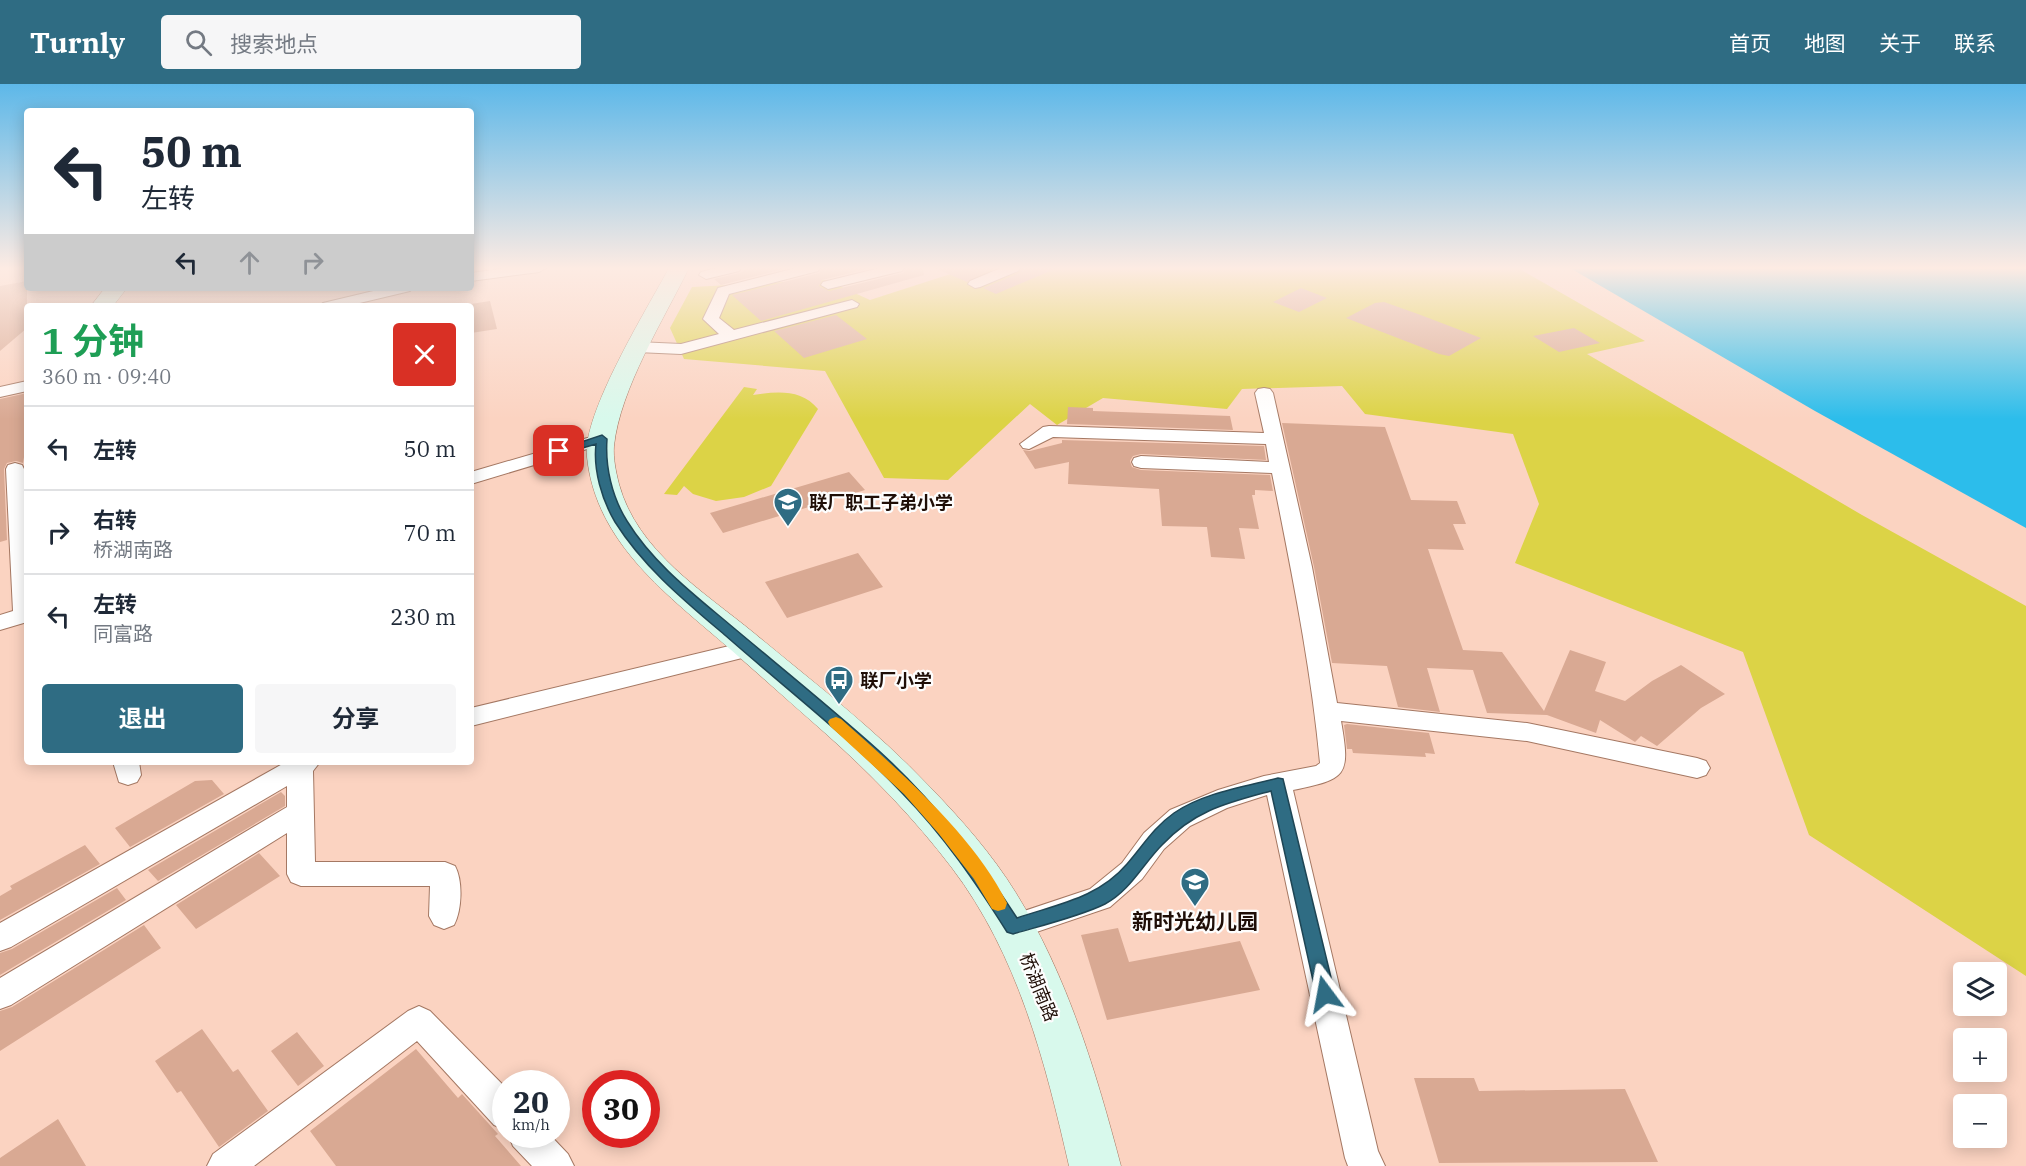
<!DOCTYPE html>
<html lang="zh">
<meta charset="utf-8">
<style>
body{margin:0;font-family:"IBM Plex Serif","Noto Sans SC",serif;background:#f6f6f7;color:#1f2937;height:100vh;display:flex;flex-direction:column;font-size:22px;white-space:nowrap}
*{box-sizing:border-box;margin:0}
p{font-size:20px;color:#747a83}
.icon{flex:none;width:33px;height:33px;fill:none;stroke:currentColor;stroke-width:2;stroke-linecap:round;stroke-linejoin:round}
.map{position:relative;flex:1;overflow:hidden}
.details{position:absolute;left:24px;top:219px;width:450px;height:462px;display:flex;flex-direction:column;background:#fff;border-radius:6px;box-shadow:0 3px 15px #0003}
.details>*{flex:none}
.hud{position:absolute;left:24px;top:24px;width:450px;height:183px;border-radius:6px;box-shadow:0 3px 15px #0003;background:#fff;color:#1f2937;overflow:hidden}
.fabs{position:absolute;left:1953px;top:878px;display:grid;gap:12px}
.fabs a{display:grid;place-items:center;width:54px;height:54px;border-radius:6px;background:#fff;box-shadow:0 3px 15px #0003;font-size:30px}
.speed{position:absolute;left:492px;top:986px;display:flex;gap:12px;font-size:30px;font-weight:700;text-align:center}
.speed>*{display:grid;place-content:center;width:78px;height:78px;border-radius:50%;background:#fff;box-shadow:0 3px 15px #0003;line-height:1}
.speed small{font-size:15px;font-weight:400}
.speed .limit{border:9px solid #d22;background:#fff;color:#111}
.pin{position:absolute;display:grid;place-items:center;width:51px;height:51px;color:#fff;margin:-26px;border-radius:12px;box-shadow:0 3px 9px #0006}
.me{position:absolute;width:66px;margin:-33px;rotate:347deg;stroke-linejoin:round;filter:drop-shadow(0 0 4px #0008)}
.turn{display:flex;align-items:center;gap:21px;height:126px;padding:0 18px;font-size:27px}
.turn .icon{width:78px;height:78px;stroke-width:2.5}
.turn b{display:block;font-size:42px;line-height:51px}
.lanes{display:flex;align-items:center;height:57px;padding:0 18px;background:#0003;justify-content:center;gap:30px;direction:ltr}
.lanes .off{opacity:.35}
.round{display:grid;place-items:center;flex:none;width:63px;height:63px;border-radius:6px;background:#f6f6f7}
.summary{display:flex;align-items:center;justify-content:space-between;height:102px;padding:0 18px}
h1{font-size:36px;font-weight:700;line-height:45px;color:#1e9e55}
.action{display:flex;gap:12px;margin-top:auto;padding:12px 18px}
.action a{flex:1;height:69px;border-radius:6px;background:#2f6c83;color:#fff;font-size:24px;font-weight:700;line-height:69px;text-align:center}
.action a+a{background:#f6f6f7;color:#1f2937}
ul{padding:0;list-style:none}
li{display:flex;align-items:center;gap:18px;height:84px;padding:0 18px;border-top:2px solid #e0e1e3}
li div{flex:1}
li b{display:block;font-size:22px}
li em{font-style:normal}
header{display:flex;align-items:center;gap:36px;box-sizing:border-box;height:84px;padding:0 30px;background:#2f6c83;color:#fff}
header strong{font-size:28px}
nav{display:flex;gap:33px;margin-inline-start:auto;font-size:21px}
.search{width:420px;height:54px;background:#f6f6f7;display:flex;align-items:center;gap:15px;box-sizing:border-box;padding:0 21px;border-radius:6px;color:#747a83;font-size:22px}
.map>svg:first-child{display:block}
</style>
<header>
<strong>Turnly</strong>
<div class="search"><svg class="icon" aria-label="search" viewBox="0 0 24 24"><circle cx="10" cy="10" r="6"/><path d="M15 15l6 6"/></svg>搜索地点</div>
<nav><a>首页</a><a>地图</a><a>关于</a><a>联系</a></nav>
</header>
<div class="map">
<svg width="2026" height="1082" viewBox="0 0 2026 1082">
<rect width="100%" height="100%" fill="#fbd3c1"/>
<path fill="#dcd346" d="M969 184H1518L1645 257 1587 270 1862 431 2026 522V892L1809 751 1743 568 1515 479 1539 420 1513 350 1365 330 1342 302 1242 305 1227 325 1103 314 1057 341 1030 320 948 396 884 394 825 287 684 275 670 244 692 203 826 196 870 216Z
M744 303 757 305 753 311C777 307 802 305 818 325L771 402 744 413 716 417 693 410 684 402 677 411 664 410Z"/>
<path fill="#2cbdeb" d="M1570 184H2026V444L1815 327Z"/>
<path fill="#d9a993" d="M748 184H787L721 201 714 195 740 189Z
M822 184H871L822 196 819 202 829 207 903 189 906 184H923L924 191 761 237 732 211 819 189Z
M935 184H995L967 198Z
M1022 184H1057L996 210 983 204 1019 189Z
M27 197V244L0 267V202Z
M1301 204 1327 214 1299 228 1273 218Z
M490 217 497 245 471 249V220Z
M1384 218 1418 230 1481 254 1449 272 1439 270 1346 234 1375 219Z
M836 231 867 255 804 274 774 247Z
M1574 244 1600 259 1559 268 1533 252Z
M27 309V355L23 379 16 377 7 379 4 385 7 456 0 458V315Z
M1068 323 1093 324V327L1230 332 1233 346 1067 340Z
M1282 339 1385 343 1411 416 1457 417 1466 440H1453L1464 466 1428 465 1463 566 1502 568 1544 627 1570 566 1606 578 1595 607 1625 617 1652 597 1681 581 1725 610 1701 624 1657 662 1641 652 1635 658 1600 636 1596 649 1547 631 1487 629 1473 586 1427 584 1440 628 1398 623 1387 582 1332 579 1314 483Z
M1062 356 1264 362 1266 376 1141 370 1133 372 1130 377 1132 383 1141 386 1270 391 1273 407 1255 406V411H1252L1259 445 1239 444 1245 475 1211 473 1207 443 1162 442 1159 405 1068 400 1069 378 1035 385 1023 366 1030 367 1062 359Z
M849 388 865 406 723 449 710 429Z
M858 469 883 503 787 534 765 498Z
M1347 640 1429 649 1435 670 1425 669 1426 673 1353 669 1352 665H1347L1344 641Z
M212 696 224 710 130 763 115 744 195 697Z
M281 708 285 712V722L158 797 148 786Z
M85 761 100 780 0 836V812L12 805 10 802Z
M259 769 280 792 196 845 176 821Z
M117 804 126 816 0 891V869L12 865Z
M144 841 161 864 0 967V927L12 923Z
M1118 844 1129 878 1240 857 1260 906 1107 936 1081 851Z
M202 945 233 988 238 985 268 1027 219 1063 181 1007 177 1009 155 977Z
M297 948 324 982 298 1002 271 967Z
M416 965 458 1014 462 1010 498 1050 495 1052 521 1082H336L310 1047Z
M1414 994H1474L1479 1007 1625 1005 1658 1078 1439 1079Z
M58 1035 86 1082H0V1074Z"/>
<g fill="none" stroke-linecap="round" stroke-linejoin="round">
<g stroke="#a57863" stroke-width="2">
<path id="lane" d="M485 184H493L494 185 490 187Z"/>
</g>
<g stroke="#a57863" stroke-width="2">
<path id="street" d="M507 184H546L539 188 471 197V189Z
M717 184H741L739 187 706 195 699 191 701 188Z
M796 184H820L818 187 729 210 719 234 734 246 852 216 859 220 857 223 681 270 637 268 629 263 637 258 681 260 719 250 703 235 718 204Z
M880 184H904L902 187 828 205 821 201 823 198Z
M1001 184H1020L1018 187 980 203 975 204 968 200 970 197Z
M386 204H412L410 207 347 222H320L323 219Z
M27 297V307L0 313V303Z
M1264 304 1270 305 1273 309 1312 483 1337 619 1527 639 1697 674 1706 677 1710 684 1706 691 1697 694 1527 657 1341 637C1351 693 1346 695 1293 706L1378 1067 1385 1082H1348L1345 1074 1267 711 1227 724 1190 742 1164 765 1142 795 1110 823 1013 856 1003 852 998 843 1003 834 1090 805 1122 779 1144 749 1170 726 1218 706 1264 692 1316 682 1320 679C1311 582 1291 485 1272 389L1141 384 1134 382 1132 378 1134 374 1141 372 1269 378 1266 360 1053 353 1029 365 1023 364 1020 360 1043 343 1049 342 1264 349 1255 309 1258 305Z
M601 350 607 351 610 355 607 359 471 400V388Z
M15 379 22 381 24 385 27 420V538L0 546V531L13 527 6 385 8 381Z
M750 557 758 560 762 565 758 570 471 642V624Z
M113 678H139L141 691 137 698 128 701 119 698Z
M286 678H320L313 687 315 778H445L455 782C463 797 462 826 454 841L444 845 434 841 429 832 430 802H301L291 798 287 790V749L11 921 0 925V894L287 723V702L11 863 0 867V839Z
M419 922 430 927 506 1004V1046L494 1041 417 957 254 1082H207L213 1070 408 927Z
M508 1050H549L568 1070 574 1082H532L513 1062Z"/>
</g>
<g stroke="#a57863" stroke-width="1">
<path id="secondary" d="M669 184H689C664 235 620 305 614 362 613 374 616 388 619 400 637 467 704 508 754 549 813 598 876 646 929 702 961 735 992 770 1016 809 1068 893 1096 988 1121 1082H1069C1045 977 1018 871 952 784 914 734 871 690 825 649 793 621 762 593 730 565 669 512 596 460 587 373 582 330 647 225 669 184Z
M105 204H127L113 222H91Z"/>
</g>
<use href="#lane" fill="#fff" fill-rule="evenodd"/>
<use href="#street" fill="#fff" fill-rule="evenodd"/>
<use href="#secondary" fill="#d8f9ec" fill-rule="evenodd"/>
</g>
<linearGradient id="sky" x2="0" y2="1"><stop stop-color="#5db8e9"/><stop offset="0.55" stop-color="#fdebe3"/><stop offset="1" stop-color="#fdebe3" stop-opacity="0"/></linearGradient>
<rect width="2026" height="335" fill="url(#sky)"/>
<path fill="#2f6c83" stroke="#1f4655" stroke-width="1.5" d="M602 351 607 355C605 383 612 413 627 437 653 479 692 509 729 540 779 582 830 623 878 666 933 716 977 772 1017 834 1058 820 1098 814 1127 780 1142 763 1154 743 1174 729 1203 709 1243 703 1278 694L1283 695 1335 910 1332 916 1325 919 1319 916 1316 910 1271 707C1227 719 1195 726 1162 761 1143 780 1130 807 1105 820 1081 832 1040 842 1013 850L1007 848C976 799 944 752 903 710 849 653 785 604 726 552 686 518 644 484 615 438 602 416 593 386 596 360L559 371 554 367Z"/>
<path fill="#f59e0b" d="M836 633 841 635C898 686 973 750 1007 819L1005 825 998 827 992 825 974 795 939 750 904 710 830 642 828 638 830 635Z"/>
<defs>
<g id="school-pin" transform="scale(1.5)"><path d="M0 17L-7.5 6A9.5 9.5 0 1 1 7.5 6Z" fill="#2f6c83" stroke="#fdfdfd"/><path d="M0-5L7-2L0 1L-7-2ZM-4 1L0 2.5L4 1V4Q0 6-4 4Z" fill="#fff"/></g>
<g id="bus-pin" transform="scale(1.5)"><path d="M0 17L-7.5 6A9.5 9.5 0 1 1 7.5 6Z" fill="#2f6c83" stroke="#fdfdfd"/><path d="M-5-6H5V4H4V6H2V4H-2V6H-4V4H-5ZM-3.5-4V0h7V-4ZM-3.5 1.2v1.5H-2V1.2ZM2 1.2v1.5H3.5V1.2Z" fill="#fff"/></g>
</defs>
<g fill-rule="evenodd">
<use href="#school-pin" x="788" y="418"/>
<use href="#bus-pin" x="839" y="596"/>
<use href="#school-pin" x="1195" y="798"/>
</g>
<g text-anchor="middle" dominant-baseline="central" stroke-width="4.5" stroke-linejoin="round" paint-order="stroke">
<g font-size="18" font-weight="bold" fill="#1f0e07" stroke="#fdfdfd" text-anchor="start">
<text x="809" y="418">联厂职工子弟小学</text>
<text x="860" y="596">联厂小学</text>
</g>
<g font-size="18" fill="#1f0e07" stroke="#fdfdfd">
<text transform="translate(1039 903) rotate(68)">桥湖南路</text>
</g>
<g font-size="21" font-weight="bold" fill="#1f0e07" stroke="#fdfdfd">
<text x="1195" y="837">新时光幼儿园</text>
</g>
</g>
</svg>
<div class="fabs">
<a><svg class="icon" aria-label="layers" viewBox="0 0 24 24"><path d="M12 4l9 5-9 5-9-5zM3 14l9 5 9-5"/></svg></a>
<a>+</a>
<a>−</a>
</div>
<div class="speed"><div>20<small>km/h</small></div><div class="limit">30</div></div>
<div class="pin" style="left:559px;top:367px;background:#d93025"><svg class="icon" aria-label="arrive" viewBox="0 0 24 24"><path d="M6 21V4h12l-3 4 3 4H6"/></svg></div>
<svg class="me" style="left:1325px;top:910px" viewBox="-20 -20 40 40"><path d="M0-17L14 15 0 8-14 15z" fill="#2f6c83" stroke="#fff" stroke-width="4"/></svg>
<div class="hud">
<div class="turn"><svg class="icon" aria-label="left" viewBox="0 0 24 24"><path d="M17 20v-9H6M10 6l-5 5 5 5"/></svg><div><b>50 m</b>左转</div></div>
<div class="lanes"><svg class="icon" aria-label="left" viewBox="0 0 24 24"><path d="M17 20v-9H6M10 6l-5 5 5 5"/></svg><svg class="icon off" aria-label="ahead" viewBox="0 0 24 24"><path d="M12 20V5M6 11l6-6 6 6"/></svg><svg class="icon off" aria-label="right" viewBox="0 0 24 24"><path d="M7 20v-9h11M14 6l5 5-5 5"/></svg></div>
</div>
<section class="details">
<div class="summary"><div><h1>1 分钟</h1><p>360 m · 09:40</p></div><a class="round" style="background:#d93025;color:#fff"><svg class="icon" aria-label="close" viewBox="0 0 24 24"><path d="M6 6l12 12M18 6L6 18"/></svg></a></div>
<ul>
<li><svg class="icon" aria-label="left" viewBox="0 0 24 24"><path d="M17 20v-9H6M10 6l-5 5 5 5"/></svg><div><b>左转</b></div><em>50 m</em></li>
<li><svg class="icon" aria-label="right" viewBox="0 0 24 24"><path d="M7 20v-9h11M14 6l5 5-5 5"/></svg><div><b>右转</b><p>桥湖南路</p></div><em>70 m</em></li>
<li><svg class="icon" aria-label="left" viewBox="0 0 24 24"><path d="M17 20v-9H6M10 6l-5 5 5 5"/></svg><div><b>左转</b><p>同富路</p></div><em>230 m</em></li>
</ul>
<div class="action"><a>退出</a><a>分享</a></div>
</section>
</div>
